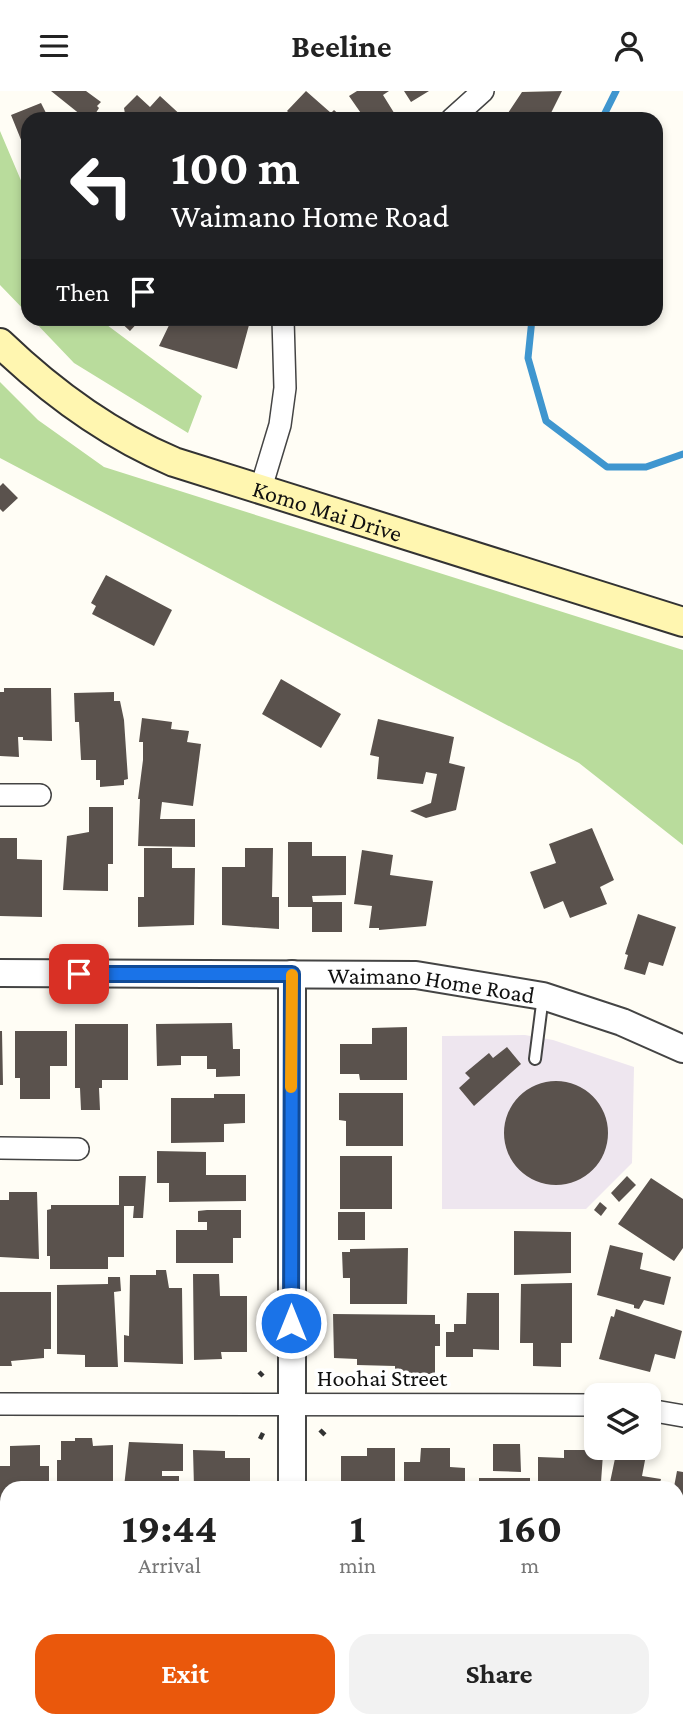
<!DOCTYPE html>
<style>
body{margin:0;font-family:"Crimson Pro",serif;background:#f2f2f2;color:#222;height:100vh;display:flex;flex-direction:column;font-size:26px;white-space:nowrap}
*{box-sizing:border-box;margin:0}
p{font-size:23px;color:#767676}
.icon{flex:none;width:38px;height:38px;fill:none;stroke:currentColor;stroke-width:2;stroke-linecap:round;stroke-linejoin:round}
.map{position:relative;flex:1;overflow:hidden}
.drawer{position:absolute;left:0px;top:1390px;width:684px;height:247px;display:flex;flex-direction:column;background:#fff;border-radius:21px 21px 0 0;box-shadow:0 4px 10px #0003}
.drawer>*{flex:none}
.top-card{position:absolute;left:21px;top:21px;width:642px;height:214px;border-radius:21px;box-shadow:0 4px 10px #0003;background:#202124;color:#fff;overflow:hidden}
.buttons{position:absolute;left:584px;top:1292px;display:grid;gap:14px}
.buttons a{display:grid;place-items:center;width:77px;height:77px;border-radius:14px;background:#fff;box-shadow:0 4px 10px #0003;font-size:35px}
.pin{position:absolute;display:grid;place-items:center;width:60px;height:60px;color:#fff;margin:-30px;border-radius:14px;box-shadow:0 4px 10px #0006}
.me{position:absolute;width:77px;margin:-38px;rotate:0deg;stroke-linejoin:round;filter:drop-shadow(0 0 5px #0008)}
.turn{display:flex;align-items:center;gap:24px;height:147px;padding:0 35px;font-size:32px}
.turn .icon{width:91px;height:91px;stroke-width:2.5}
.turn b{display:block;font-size:49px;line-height:60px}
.then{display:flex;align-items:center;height:66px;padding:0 35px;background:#0003;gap:14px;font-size:26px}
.eta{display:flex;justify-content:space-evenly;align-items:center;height:119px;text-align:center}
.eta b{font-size:42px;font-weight:700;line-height:49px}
.action{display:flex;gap:14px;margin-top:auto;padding:14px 35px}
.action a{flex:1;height:80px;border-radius:21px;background:#ea580c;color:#fff;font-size:28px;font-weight:700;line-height:80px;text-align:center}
.action a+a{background:#f2f2f2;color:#222}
header{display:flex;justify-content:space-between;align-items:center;height:91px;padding:0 35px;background:#fff;font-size:32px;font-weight:700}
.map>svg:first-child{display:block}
</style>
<header><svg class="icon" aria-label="menu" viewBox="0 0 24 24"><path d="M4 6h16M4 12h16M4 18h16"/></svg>Beeline<svg class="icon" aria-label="person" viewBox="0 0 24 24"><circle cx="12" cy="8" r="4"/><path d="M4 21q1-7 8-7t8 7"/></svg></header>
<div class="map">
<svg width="683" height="1636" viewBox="0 0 683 1636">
<rect width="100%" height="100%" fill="#fffdf5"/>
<path fill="#eee6ef" d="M525 944 553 949 634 976 632 1072 586 1118H442V945Z"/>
<path fill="#b9dc9c" d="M0 40 28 106V223L0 194Z
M32 228H99L202 305 188 342 74 272Z
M0 291 38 329 104 376 683 559V754L579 672 0 367Z"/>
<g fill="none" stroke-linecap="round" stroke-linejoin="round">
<path stroke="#3f96cf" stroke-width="7" d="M602 28 616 0
M532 228 528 267 546 330 607 376H646L683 363"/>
</g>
<path fill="#5a524d" d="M51 0H86L101 11 97 15 99 17 92 28H86Z
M306 0 331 22 334 19 344 28H285L290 23 287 20Z
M357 0H389L383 4 396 25 391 28H365L349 5Z
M404 0H429L411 11Z
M562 0 548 28H504L522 1Z
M137 4 150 16 160 5 185 28H115L114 24 125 23 124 17Z
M41 12 49 28H28V66L11 24Z
M117 228H141L130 240Z
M172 228H235L249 234 237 278 159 255Z
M3 392 18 407 3 421 0 418V395Z
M106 484 172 519 154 555 92 523 96 515 91 512Z
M281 588 341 623 321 657 262 623Z
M4 597H51L52 650 23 649V646H18L19 666 0 665V601H4Z
M114 601V610H120L124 629 128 688 124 689V694L100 696V689H96V669H81L79 631H75L74 602Z
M142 627 172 631 171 638 189 640 187 651 201 653 193 715 162 711 160 728H195V756L138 755 140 708H138L143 669V651H139Z
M378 628 454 646 449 672 465 676 456 719 426 727 410 720 431 712 437 683 426 681 423 693 377 688 379 666 370 664Z
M89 716H113V773H108V800L63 799 67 745 89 741Z
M592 737 614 789 600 796 607 813 570 827 563 810 544 818 530 781 556 772 549 753Z
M0 747H17V768L42 769V826L0 825Z
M288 751H312V765H346V804L312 805 313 811H342V841H312V816H288Z
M144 757H172V777H195L194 834 138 836V806H144Z
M245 757H273L272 806H279V838L222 834V776H245Z
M362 759 393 764 390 784 433 790 426 835 379 839V837H369L372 815 354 813Z
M638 823 676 836 663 875 649 871 645 884 624 878 628 864 625 863Z
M232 932 233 958H240V985L216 986V978H207V965H181V974L157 975 156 933Z
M75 933H128V989H102V997H99L100 1019H81L80 997H75Z
M407 936V989H360L359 983H340V953H372V937Z
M0 940H2L3 994H0Z
M15 940H67V975H50V1008H20V987H15Z
M507 956 521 973 474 1015 459 997 470 987 465 982 489 962 493 967Z
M504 1042a52 52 0 1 1 104 0a52 52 0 1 1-104 0Z
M339 1002H403V1055H346V1030L339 1029Z
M214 1003H245V1032L224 1033V1051L171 1052V1007H214Z
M157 1060 206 1061V1084H246V1110L169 1111V1092H157Z
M340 1065H392V1118H340Z
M119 1085H146L143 1127H133L134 1115H124V1166H108V1178H50V1165H47V1119L51 1118V1114H119Z
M627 1085 636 1094 619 1111 611 1102Z
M651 1087 683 1108V1157L674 1170 618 1133Z
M9 1101H37L39 1168 0 1166V1109H9Z
M600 1111 607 1117 601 1125 594 1119Z
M207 1119H241V1147H233V1172H176V1139H207V1131H198V1120Z
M338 1121H365V1149H338Z
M514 1140 571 1141V1182L514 1184Z
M610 1154 643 1162 640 1178 671 1186 664 1214 644 1209 639 1218 634 1217V1214L597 1204Z
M408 1157 407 1213H350V1187H343L342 1161H350V1158Z
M156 1179H166L169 1197H182L183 1273 124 1271V1244L129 1245 130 1184H156Z
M193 1183H219L220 1205H247V1261H221L222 1268 194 1269Z
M108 1186H120L121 1200 114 1201 118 1276H85V1264L57 1263V1194L108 1193Z
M572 1192V1252H561V1276L533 1275V1252H520L521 1193Z
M0 1201H51V1258H44V1267L11 1270 12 1275H0Z
M467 1202H499V1259L473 1258V1266H446V1241H454V1233H466Z
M616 1218 682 1240 675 1268 655 1263 650 1281 599 1268 611 1225 614 1226Z
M333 1223 435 1224V1233H440V1255H435V1283H395V1275L357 1274V1268L334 1267Z
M75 1347H92L93 1355 113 1354V1396H57V1369H61V1350H75Z
M129 1351 183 1353V1380H162V1385H179V1396H124Z
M493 1353H520L521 1381 493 1380Z
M40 1354V1375H49V1396H7V1428H0V1375H10V1355Z
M367 1357H395V1396H341V1365H367Z
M421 1357H450V1376L465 1377V1396H404V1371H420Z
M617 1358 646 1364 642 1385 661 1388 659 1396H609Z
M193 1359 225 1360V1367H250V1396H194Z
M564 1359H591L592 1363H603L601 1391H592V1396H538V1366L564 1367Z
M677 1380 683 1381V1454L677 1453V1396H674Z
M479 1387H530V1396H479Z
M1 1484H7V1549H1Z
M677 1503H683V1577H677Z
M201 1629H264L265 1632 257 1636H203Z
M417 1629H481L479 1631 483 1636H408Z
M491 1629H509L501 1636H496Z"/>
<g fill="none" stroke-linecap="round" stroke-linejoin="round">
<g stroke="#444" stroke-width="14">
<path id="service" d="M535 968 543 905"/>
</g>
<g stroke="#444" stroke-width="24">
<path id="minor" d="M452 28 483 0
M261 397 280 334 285 297 283 228
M0 704H40
M0 1057 78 1058
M0 1313 597 1314
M649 1319 683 1325
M0 1593H7
M677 1617 683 1618
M578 1636 593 1629"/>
</g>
<g stroke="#444" stroke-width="30">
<g id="tertiary">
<path id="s1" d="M0 882 416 884 543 905 622 931 683 958"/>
<path d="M292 883V1396"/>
<path d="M352 1629 355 1636"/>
</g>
</g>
<g stroke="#333" stroke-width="32">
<g id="secondary">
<path id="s2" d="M0 252C51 301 108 343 174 371L683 531"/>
</g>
</g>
<path stroke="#333" stroke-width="4.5" stroke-dasharray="7 3.5" stroke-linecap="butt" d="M259 1281 263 1285
M321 1285 326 1280
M320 1339 327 1346
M260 1348 263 1342"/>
<use href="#service" stroke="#fff" stroke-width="10"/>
<use href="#minor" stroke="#fff" stroke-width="21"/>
<use href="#tertiary" stroke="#fff" stroke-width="26"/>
<use href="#secondary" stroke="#fff6b0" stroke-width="28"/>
</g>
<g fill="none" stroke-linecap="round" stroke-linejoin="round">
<g stroke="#114b97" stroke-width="18">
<path id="route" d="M79 883H292L291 1232"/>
</g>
<use href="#route" stroke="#1a73e8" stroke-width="12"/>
<path stroke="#f59e0b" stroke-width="12" d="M291 996 292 884"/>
</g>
<g text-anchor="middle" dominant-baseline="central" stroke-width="7" stroke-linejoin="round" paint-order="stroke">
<g font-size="24" fill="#111" stroke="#fff">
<text stroke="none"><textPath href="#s2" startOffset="373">Komo Mai Drive</textPath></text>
<text stroke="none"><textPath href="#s1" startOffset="432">Waimano Home Road</textPath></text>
<text x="382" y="1286">Hoohai Street</text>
</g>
</g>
</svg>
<div class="buttons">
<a><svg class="icon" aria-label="layers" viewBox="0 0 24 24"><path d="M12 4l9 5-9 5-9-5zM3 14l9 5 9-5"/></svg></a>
</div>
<div class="pin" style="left:79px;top:883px;background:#d93025"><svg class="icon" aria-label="arrive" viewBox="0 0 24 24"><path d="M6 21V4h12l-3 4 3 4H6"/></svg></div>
<svg class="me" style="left:291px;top:1232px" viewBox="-20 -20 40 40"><circle r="17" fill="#1a73e8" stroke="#fff" stroke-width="3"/><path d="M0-11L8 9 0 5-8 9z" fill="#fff"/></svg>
<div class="top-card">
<div class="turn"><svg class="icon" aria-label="left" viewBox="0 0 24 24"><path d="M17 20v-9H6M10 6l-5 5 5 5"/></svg><div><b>100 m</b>Waimano Home Road</div></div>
<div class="then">Then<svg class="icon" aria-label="arrive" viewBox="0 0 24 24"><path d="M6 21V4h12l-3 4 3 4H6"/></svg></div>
</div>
<section class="drawer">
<div class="eta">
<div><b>19:44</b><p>Arrival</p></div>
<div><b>1</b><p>min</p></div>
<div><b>160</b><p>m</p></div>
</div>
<div class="action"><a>Exit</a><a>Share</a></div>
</section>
</div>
